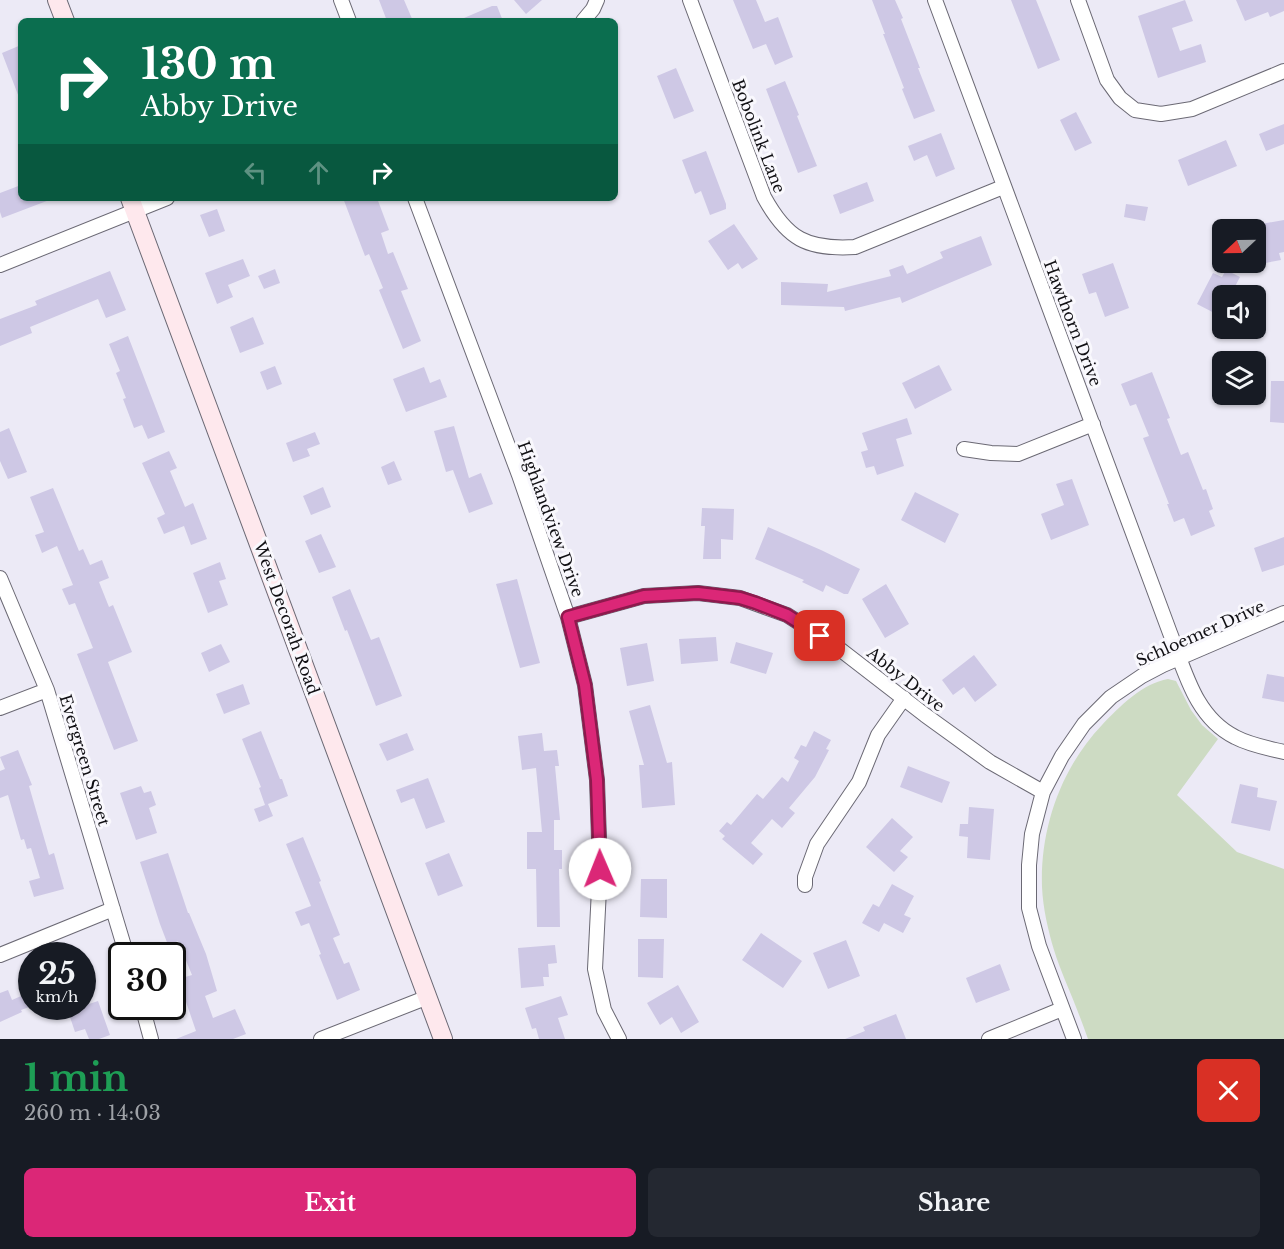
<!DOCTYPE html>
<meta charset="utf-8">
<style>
body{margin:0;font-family:"Libre Baskerville",serif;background:#242831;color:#f1f3f6;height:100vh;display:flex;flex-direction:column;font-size:22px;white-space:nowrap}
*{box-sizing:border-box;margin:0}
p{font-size:20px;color:#9ea1a6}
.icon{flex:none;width:33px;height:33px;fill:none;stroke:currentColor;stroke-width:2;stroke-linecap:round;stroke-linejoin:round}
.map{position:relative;height:1039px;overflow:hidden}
.details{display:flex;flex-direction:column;background:#171b24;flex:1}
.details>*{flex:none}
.guide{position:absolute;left:18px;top:18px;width:600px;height:183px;border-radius:9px;box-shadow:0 2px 4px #0004;background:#0b6e4f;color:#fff;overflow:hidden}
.needle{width:39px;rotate:248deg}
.controls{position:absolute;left:1212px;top:219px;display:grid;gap:12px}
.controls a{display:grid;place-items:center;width:54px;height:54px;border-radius:9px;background:#171b24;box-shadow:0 2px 4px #0004;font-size:30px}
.speed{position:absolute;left:18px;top:942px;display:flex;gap:12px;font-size:30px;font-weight:700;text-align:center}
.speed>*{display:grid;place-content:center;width:78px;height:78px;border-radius:50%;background:#171b24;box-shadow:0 2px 4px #0004;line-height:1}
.speed small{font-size:15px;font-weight:400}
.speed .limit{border:3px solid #111;border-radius:9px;background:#fff;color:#111}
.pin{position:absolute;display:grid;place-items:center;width:51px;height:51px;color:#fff;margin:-26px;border-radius:12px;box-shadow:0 3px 9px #0006}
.me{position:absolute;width:66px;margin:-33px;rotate:359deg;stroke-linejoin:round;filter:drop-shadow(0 0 4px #0008)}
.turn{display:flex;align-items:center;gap:21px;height:126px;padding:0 24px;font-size:27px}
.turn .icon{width:78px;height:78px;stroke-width:2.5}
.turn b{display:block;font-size:42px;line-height:51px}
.lanes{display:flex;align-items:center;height:57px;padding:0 24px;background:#0003;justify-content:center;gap:30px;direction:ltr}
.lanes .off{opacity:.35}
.round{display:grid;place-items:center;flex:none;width:63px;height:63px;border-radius:9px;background:#242831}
.overview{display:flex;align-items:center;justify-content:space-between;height:102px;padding:0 24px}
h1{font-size:36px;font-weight:800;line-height:45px;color:#1e9e55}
.cta{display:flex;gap:12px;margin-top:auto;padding:12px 24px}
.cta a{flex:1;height:69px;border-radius:9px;background:#db2777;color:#fff;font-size:24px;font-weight:800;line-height:69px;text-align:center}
.cta a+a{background:#242831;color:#f1f3f6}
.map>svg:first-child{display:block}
</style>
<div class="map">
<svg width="1284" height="1039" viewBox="0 0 1284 1039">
<rect width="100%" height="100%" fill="#eceaf6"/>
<path fill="#cddbc3" d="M1168 679 1176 681 1191 710 1202 725 1218 739 1177 795 1237 852 1284 869V1039H1088C1081 1019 1073 999 1065 980 1061 970 1057 960 1054 950 1048 930 1043 908 1042 887 1040 828 1061 768 1102 725 1119 707 1143 683 1168 679Z"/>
<path fill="#cec8e5" d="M379 0H404L413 21H387Z
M514 0H542L526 14Z
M733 0H756L765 22 778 17 793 57 775 65 766 44 753 49Z
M872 0H895L903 18 901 19 920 68H918L935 111 914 119 902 89 904 88 883 34H885Z
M1011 0H1036L1060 60 1038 69Z
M1185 0 1193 21 1172 28 1180 51 1201 44 1206 62 1158 78 1138 16Z
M1236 0H1284V11L1270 17 1268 12 1245 21Z
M492 6H497L503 21H457Z
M21 45V100H20L2 53Z
M676 68 694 111 674 119 657 76Z
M785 81 799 115 797 116 817 166 798 173 766 89Z
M1076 112 1092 143 1075 151 1060 120Z
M1284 124V144L1266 151 1259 134Z
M941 133 955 169 936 177 927 155 914 161 908 146Z
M1226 140 1237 166 1188 186 1178 160Z
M706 151 726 204V209L710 215 701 191 695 194 682 160Z
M867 182 874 201 840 214 833 195Z
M21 185V198L52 199 2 218 0 212V193Z
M343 198H377L389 230 381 233 388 254 393 252 408 289 401 291 421 341 403 349 379 290 383 288 369 254 365 256Z
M1126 204 1148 207 1145 221 1124 217Z
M217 209 225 231 209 237 200 215Z
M1284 220V252L1279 253 1281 260 1260 264 1257 245 1265 243 1261 224Z
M734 224 758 259 742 269 738 263 728 270 708 241Z
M981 236 992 265 902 303 900 297 845 311 844 307 781 305V282L828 284 827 292 891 276 889 270 903 265 907 274 943 258 940 252Z
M243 259 250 276 228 285 233 297 217 304 205 273Z
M1113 263 1129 308 1105 317 1096 292 1089 294 1082 274Z
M275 269 280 283 264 289 258 276Z
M1226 270 1240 277 1230 296H1222V317L1197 304 1213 273 1222 277Z
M110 271 126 310 106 318 98 299 30 327 32 333 0 346V319L37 305 35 301Z
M253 317 264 344 240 353 230 327Z
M128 336 165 432 148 439 142 425 134 428 123 399 126 398 116 373 120 371 109 344Z
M939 365 952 390 915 409 902 383Z
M275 366 282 384 267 390 260 372Z
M424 367 430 383 440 379 447 397 406 412 393 379Z
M1152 372 1170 418 1167 419 1181 455 1188 452 1203 490 1206 489 1213 509 1209 511 1215 526 1191 536 1184 518 1174 522 1167 504H1169L1143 438 1149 436 1136 404 1130 406 1121 384Z
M1271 381H1284V423L1270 422Z
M907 418 912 434 896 439 904 466 877 475 874 466 866 468 861 452 868 450 862 433Z
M454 426 469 478 481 473 493 504 469 513 453 470 446 472 434 431Z
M9 428 27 472 8 479 0 461V432Z
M315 432 320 444 307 449 310 456 293 462 286 443Z
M169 451 177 468 170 471 185 507 193 503 207 539 191 545 184 526 164 534 157 518 165 514 142 463Z
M394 461 402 480 388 485 381 467Z
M1072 479 1089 525 1051 540 1041 514 1064 505 1056 484Z
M323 487 331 507 311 515 303 496Z
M53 488 79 551 83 549 90 565 102 560 109 578 99 582 109 607 113 605 132 652 108 662 138 741 114 750 77 654 93 648 75 603 69 605 62 589 73 585 57 546 42 553 35 535 44 532 30 497Z
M915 492 959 514 945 543 901 520Z
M702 508 734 509 733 540 721 539V559H703L705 526H701Z
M768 527 821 550 860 569 848 594H844L826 585 823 592 802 582 804 580 755 559Z
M321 534 336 567 319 573 305 541Z
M1284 537V565L1262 572 1254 548Z
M220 562 226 579 219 581 228 605 208 613 193 573Z
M517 579 540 663 520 668 496 584Z
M886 584 909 624 885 638 862 599Z
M350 589 371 640 379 637 402 696 376 706 347 630 345 631 332 597Z
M716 637 718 661 681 664 679 639Z
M736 642 773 653 766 674 730 663Z
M647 643 654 681 627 686 620 648Z
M221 644 230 662 209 672 201 653Z
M974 655 997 685 975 702 964 687 953 695 942 680Z
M1267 674 1284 677V702L1262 698Z
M243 684 250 704 224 714 216 694Z
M650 705 667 763 672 762 675 805 642 808 639 765H644L629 711Z
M261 731 280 779H282L288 796 268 804 273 816 259 822 254 809 265 805 259 788 261 787 242 739Z
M814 731 831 740 826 749 829 750 815 777 789 808 795 813 782 828 772 819 751 843 763 854 753 865 722 839 725 836 719 831 727 822 731 825 757 794 763 799 782 777 788 782 799 761 794 758 801 745 806 747Z
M407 733 414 750 387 761 379 744Z
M542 733 544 751 557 750 559 766H555L560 820H554V850H562V869H559L560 927H537L536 869H527V832H542L536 768 522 770 518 736Z
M18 750 32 785 29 786 49 855 54 853 64 889 34 897 29 881 40 878 31 848 27 849 24 839 21 840 8 795 0 798V771L5 769 0 757Z
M908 766 950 782 942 803 900 787Z
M428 778 445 822 426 829 414 798 401 803 396 790Z
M1240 784 1258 788 1257 797 1277 801 1270 831 1231 823Z
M141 786 144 793 151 791 156 805 149 808 157 833 136 840 120 793Z
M969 807 994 809 990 860 967 858 968 837 959 836 960 824H968Z
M892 818 913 837 900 851 908 857 894 872 866 847Z
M303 837 321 881 319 882 340 935 333 938 344 964 349 962 360 990 337 1000 319 955 321 954 309 923 301 926 295 912 311 906 286 844Z
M168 853 188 913H189L206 954 217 991 205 996 213 1018 235 1009 246 1034 233 1039H176L196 1031 184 996 180 997 175 980 192 975 178 941 168 945 160 924 140 862Z
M449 853 463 886 438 896 425 863Z
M641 879H667V918L640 917Z
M892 884 914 896 904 915 911 918 903 933 884 923 879 932 862 923 873 904 879 907Z
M761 933 802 961 783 988 742 960Z
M638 939H664L663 978 638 977Z
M846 940 860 976 828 989 813 953Z
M555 945 557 963 548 964 549 977H543L544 986 521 988 518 948Z
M1000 964 1010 990 976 1003 966 978Z
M678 985 699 1022 681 1033 672 1017 660 1025 647 1003Z
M8 990 12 1000 28 993 32 1006 21 1010 22 1012 0 1022V993Z
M561 996 568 1015 558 1018 565 1039H539L536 1028 532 1029 525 1008Z
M98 1001 110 1035 99 1039H89L85 1029 75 1032 68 1011Z
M896 1014 906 1039H845L865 1031 863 1027Z"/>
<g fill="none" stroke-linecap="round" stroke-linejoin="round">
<g stroke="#6b6974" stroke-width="16">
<path id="street" d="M341 0 349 21
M690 0 764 197C787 239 807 250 855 247L1003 187
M935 0 1170 633C1185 671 1195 717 1235 737 1250 745 1267 748 1284 752
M1078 0 1107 80 1120 98 1135 110 1161 114 1192 109 1284 71
M583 21 593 9 597 0
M415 198 519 475 568 617 585 685 597 780 600 869 595 969 604 1010 619 1039
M0 265 167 198
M964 449 991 453 1018 454 1093 424
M0 578 47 690 127 956
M568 617 644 596 698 593 740 598 787 615 837 647 925 715 990 762 1043 792
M0 708 47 690
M805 885V877L817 844 859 782 878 735 904 698
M0 955 113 909
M142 1006 151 1039
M321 1039 428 997
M989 1039 1062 1009
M1074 1039 1039 946 1029 908V865L1032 834 1043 792 1062 756 1084 724 1111 697 1142 676 1163 665 1284 613"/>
</g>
<g stroke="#6b6974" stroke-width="20">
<path id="secondary" d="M57 0 65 21
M130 198 443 1039"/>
</g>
<use href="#street" stroke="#fff" stroke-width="14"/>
<use href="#secondary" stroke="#fee8ed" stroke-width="18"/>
</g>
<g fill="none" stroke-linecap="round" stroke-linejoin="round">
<g stroke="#8e194d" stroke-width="15">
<path id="route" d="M600 869 597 780 585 685 568 617 644 596 698 593 740 598 756 603 787 615 820 636"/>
</g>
<use href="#route" stroke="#db2777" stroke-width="10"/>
</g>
<g text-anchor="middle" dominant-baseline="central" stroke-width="6" stroke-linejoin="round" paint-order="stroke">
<g font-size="16" fill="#111014" stroke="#f9f8fd">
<text transform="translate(759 136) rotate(69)">Bobolink Lane</text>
<text transform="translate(1073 323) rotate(69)">Hawthorn Drive</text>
<text transform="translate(551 519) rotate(70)">Highlandview Drive</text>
<text transform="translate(287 618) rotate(70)">West Decorah Road</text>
<text transform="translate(1200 633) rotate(-24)">Schloemer Drive</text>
<text transform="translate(906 679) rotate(38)">Abby Drive</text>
<text transform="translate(85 760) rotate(73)">Evergreen Street</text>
</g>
</g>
</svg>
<div class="controls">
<a><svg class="needle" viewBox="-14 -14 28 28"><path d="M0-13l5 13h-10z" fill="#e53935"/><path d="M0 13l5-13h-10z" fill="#9ea1a6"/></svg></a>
<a><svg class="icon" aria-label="sound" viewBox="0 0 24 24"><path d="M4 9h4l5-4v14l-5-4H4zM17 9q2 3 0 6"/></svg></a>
<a><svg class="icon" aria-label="layers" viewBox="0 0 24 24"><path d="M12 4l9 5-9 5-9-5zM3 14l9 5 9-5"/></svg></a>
</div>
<div class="speed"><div>25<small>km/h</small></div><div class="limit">30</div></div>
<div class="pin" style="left:820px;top:636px;background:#d93025"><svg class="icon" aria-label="arrive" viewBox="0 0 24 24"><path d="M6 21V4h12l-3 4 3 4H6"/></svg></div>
<svg class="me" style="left:600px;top:869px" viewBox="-20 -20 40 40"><circle r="19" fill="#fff"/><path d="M0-13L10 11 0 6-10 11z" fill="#db2777"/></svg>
<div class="guide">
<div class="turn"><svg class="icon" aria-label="right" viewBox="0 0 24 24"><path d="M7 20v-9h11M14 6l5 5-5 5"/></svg><div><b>130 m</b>Abby Drive</div></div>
<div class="lanes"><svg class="icon off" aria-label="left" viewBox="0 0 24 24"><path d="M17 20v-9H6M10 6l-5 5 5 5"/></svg><svg class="icon off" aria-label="ahead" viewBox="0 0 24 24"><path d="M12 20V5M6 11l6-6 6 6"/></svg><svg class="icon" aria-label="right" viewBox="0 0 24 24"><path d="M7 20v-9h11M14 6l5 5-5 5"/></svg></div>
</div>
</div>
<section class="details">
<div class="overview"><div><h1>1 min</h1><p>260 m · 14:03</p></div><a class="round" style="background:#d93025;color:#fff"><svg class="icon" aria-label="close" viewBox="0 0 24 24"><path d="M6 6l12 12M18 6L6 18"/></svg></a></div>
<div class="cta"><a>Exit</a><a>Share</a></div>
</section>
